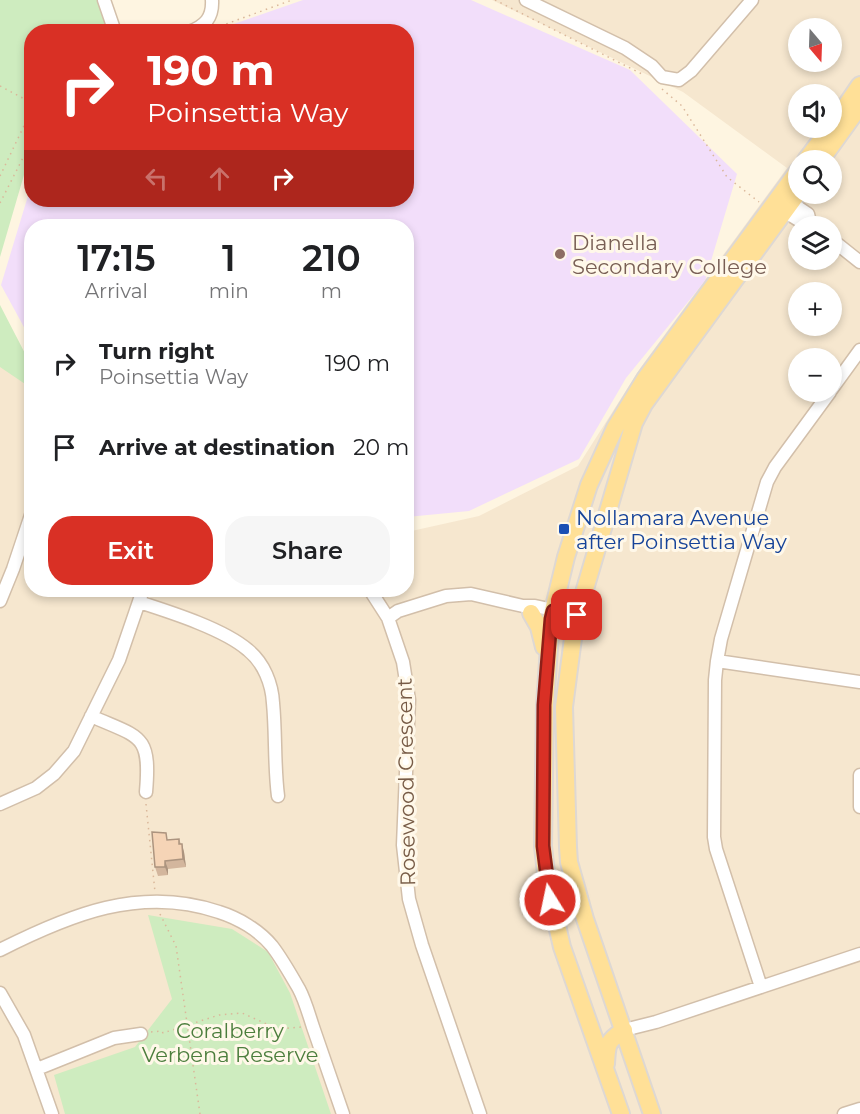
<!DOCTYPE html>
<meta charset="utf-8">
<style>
body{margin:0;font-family:Montserrat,sans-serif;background:#f6f6f6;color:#202124;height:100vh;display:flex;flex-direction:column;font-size:22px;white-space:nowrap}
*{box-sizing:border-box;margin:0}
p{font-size:20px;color:#757577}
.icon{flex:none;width:33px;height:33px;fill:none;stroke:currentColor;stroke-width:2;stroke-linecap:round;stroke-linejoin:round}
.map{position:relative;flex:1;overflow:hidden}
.side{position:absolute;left:24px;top:219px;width:390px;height:378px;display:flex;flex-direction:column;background:#fff;border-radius:24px;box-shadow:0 3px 9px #0003}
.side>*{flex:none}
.top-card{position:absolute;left:24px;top:24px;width:390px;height:183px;border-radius:24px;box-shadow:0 3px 9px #0003;background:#d93025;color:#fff;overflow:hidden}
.needle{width:39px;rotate:161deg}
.controls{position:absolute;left:788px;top:18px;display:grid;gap:12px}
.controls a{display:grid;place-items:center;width:54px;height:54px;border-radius:50%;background:#fff;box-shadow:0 3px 9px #0003;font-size:30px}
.pin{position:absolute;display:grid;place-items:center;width:51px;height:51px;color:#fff;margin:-26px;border-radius:12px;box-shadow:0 3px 9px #0006}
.me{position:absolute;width:66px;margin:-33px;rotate:350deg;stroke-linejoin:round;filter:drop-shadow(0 0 4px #0008)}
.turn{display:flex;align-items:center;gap:21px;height:126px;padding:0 24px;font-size:27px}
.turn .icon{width:78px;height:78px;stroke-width:2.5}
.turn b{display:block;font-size:42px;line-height:51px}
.lanes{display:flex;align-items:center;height:57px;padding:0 24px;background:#0003;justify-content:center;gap:30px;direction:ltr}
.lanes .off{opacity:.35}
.eta{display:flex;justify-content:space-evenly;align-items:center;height:102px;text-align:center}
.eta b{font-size:36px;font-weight:600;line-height:42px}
.cta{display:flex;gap:12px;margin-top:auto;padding:12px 24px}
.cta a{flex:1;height:69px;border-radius:24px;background:#d93025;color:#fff;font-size:24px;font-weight:600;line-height:69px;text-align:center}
.cta a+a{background:#f6f6f6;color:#202124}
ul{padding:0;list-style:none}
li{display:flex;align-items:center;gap:18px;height:84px;padding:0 24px}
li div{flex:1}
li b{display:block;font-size:22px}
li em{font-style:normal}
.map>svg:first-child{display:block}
</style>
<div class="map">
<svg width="860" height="1114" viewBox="0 0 860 1114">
<rect width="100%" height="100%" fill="#fef5e1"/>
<path fill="#f6e7cf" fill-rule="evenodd" d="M492 0H860V1114H0V361L31 376 32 590H406L407 532 479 516 578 466 641 367 787 168 683 92ZM798 28H831V62H798ZM798 94H831V128H798ZM798 160H831V194H798ZM798 226H831V260H798ZM798 292H831V326H798ZM798 358H831V392H798Z"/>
<path fill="#f2defa" d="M303 0H471L630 70 737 174 705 281 626 378 579 459 469 511 407 517 406 226H32L31 340 1 285 31 186 32 200H406V32L214 31Z"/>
<path fill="#ceecbf" d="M0 0H100L111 31 32 32 31 151 0 257Z
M0 305 31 365V388L0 367Z
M148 915 232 929 268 952 290 993 331 1114H65L54 1075 135 1047 172 999Z"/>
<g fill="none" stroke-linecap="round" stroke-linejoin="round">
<g stroke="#d2bfaa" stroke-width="15">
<path id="minor" d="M104 0 115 32
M526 0 625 48 652 66 662 77 679 80 691 71 752 0
M189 32C205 26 213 18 212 0
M784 198 808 214 810 222 815 226
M779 208 800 221 810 222
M831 239 860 262
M831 390 860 350
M370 590 388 618 403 662 409 700 403 845 409 899 422 945 480 1114
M0 601 13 569 32 512
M139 602C170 612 224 629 248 650 264 663 272 684 273 703 276 734 274 765 278 796
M388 618 398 611 446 596 471 594 523 606H535L577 615
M717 661 860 682
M91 716C140 738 151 733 146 792
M860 775V807
M0 804 36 788 54 774 74 751 119 660 143 590
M0 950C69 915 141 885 219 912 238 918 259 930 272 946 282 959 291 975 299 989 305 1000 309 1015 313 1027 323 1056 333 1085 343 1114
M761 987 716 849 714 837 715 680 717 661 721 639 767 482 775 467 830 392
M0 993 24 1035 52 1114
M624 1030 656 1022 860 954
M37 1069 114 1038 141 1034
M844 1114 860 1109"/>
</g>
<g stroke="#ded8d3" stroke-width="20">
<path id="major" d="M832 126 860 85
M806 160 830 128
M821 160 860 106
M531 613 539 627 544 647
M606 1064C607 1044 607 1041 624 1030
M621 1114 562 947 547 882 543 846 545 705 551 619 566 557 589 485 615 428 645 379 798 171
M652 1114 585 919 569 862 568 847 564 707 575 623 634 423 644 404 676 360 798 193"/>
</g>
<path stroke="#dab79a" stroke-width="1.5" stroke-dasharray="1.5 4.5" stroke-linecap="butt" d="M495 0 644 75
M215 28 292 0
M0 86 32 103
M662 89 682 106 727 177 759 202
M0 176 32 109
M0 203 32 140
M146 804 155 892
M160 914 176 946 200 1114
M151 1032 162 1031 163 1033 219 1015 242 1013 278 1029 302 1027"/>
<use href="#minor" stroke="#fff" stroke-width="12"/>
<use href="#major" stroke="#ffe097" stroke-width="16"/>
</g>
<path fill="#d3b69d" d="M169 839H179L184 852 186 867 168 869V875L158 876 155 867Z"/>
<path fill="#ac947f" d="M182 844 184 852 186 867 183 859Z
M165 861 168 869V875L165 867Z"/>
<path fill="#f5d4b6" stroke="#ac947f" stroke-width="1.5" d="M152 832 166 833 167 840 179 839V844H182L183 859 165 861V867H155Z"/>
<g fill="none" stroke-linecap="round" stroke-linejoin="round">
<g stroke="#8d1f18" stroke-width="15">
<path id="route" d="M550 900 543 846 544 705 551 619 553 611 577 615"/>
</g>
<use href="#route" stroke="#d93025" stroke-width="10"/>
</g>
<circle fill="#8d6e63" stroke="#fff8e9" stroke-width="2" cx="560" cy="254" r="6"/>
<rect fill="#1a4fb4" stroke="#fff8e9" stroke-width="2" x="558" y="523" width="12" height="12" rx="3"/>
<g text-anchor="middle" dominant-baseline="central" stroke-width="6" stroke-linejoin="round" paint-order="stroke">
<g font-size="21" fill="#785e54" stroke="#fff8e9" text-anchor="start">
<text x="572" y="242">Dianella<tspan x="572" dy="24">Secondary College</tspan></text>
</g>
<g font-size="21" fill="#164399" stroke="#fff8e9" text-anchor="start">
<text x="576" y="517">Nollamara Avenue<tspan x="576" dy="24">after Poinsettia Way</tspan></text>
</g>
<g font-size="21" fill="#775b46" stroke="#fff8e9">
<text transform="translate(406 782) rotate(-91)">Rosewood Crescent</text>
</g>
<g font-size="21" fill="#4c7e3d" stroke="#fff8e9">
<text x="230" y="1030">Coralberry<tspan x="230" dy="24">Verbena Reserve</tspan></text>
</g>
</g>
</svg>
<div class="controls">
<a><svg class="needle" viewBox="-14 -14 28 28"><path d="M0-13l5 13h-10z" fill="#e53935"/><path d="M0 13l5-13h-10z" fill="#757577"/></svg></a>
<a><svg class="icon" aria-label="sound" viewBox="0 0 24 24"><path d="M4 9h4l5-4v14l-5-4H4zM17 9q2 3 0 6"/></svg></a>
<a><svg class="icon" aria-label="search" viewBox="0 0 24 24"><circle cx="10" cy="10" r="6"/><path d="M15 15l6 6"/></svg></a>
<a><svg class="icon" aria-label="layers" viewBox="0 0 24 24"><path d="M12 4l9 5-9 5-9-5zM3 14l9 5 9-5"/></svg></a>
<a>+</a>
<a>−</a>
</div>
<div class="pin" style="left:577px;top:615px;background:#d93025"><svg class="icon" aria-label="arrive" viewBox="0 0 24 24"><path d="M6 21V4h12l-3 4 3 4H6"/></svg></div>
<svg class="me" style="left:550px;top:900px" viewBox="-20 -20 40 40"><circle r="17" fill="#d93025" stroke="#fff" stroke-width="3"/><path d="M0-11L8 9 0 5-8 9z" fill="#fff"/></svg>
<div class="top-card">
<div class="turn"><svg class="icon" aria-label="right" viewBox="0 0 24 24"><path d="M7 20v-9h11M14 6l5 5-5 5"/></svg><div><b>190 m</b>Poinsettia Way</div></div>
<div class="lanes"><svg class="icon off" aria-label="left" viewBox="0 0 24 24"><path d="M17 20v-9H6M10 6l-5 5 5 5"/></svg><svg class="icon off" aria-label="ahead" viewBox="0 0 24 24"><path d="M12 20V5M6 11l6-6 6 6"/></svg><svg class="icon" aria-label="right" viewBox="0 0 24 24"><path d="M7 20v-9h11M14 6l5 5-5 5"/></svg></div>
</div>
<section class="side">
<div class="eta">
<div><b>17:15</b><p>Arrival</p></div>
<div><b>1</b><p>min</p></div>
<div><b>210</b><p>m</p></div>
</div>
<ul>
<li><svg class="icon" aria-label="right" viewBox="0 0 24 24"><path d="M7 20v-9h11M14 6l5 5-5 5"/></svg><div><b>Turn right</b><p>Poinsettia Way</p></div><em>190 m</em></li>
<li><svg class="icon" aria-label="arrive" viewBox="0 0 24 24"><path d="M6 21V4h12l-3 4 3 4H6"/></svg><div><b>Arrive at destination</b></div><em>20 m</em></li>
</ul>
<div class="cta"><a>Exit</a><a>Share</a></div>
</section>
</div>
